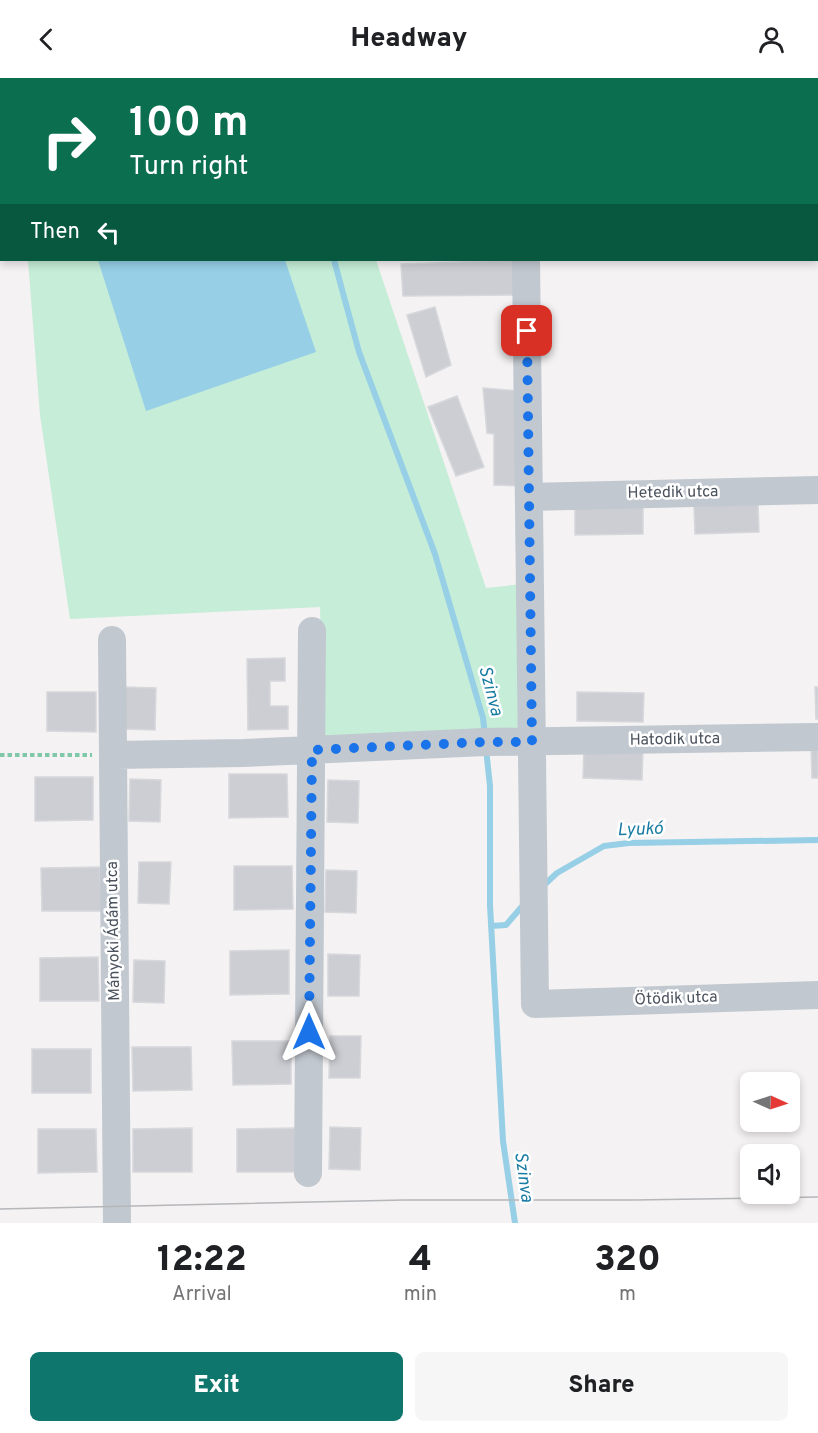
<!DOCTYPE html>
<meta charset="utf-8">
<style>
body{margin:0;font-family:Overpass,sans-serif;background:#f6f6f6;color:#202124;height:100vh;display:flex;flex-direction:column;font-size:22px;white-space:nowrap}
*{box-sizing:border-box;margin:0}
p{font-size:20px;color:#757577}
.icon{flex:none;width:33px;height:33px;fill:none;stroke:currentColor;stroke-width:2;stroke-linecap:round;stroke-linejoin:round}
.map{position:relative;height:1145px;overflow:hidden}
.sheet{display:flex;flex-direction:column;background:#fff;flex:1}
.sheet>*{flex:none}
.hud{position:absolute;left:0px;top:0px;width:819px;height:183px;box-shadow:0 3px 9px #0003;background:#0b6e4f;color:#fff;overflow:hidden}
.needle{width:39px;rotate:93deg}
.fabs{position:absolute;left:740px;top:994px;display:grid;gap:12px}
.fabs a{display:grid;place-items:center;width:60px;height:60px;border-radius:9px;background:#fff;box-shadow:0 3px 9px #0003;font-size:30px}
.pin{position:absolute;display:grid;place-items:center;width:51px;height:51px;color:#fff;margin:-26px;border-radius:12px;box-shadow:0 3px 9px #0006}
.me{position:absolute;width:66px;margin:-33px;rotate:0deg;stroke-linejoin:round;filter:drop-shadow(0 0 4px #0008)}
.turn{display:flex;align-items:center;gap:21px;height:126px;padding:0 30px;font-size:27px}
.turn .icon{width:78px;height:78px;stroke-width:2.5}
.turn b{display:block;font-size:42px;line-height:51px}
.then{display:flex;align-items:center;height:57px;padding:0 30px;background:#0003;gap:12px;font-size:22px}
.eta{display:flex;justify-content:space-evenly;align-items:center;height:102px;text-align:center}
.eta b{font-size:36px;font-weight:800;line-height:42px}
.primary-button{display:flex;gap:12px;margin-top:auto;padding:12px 30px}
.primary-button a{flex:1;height:69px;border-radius:9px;background:#0f766e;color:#fff;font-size:24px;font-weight:800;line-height:69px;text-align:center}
.primary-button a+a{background:#f6f6f6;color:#202124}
header{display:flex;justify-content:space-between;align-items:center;height:78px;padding:0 30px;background:#fff;font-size:27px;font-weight:800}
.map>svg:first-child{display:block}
</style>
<header><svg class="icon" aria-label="back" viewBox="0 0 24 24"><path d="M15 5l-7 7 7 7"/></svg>Headway<svg class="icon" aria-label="person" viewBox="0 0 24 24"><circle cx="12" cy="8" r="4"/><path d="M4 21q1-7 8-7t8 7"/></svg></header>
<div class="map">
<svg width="818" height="1145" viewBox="0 0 818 1145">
<rect width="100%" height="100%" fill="#f4f2f2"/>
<path fill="#c5edd8" d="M13 0H513V1L13 2Z
M28 182H376L486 510 523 506 526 653 324 658 320 529 70 541 40 337Z"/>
<path fill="#96cfe6" d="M98 182H285L316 274 146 333Z"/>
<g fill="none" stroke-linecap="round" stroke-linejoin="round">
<path stroke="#96cfe6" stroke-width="6" d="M279 0V2
M334 182 359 274 435 476 483 640 485 658
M486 671 490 708V827L503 1063 515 1145
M543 808 557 795 604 768 629 765 818 762
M491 848 506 847 525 825"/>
</g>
<path fill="#ccced4" stroke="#d6d8dc" stroke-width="1.5" d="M515 182 519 217 403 218 401 186Z
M435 229 451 287 426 299 407 237Z
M483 310 521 313 522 408 494 407V356L487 355Z
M457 318 484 389 456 398 428 329Z
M643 424V456L575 457V425Z
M758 426 759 454 695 456 694 428Z
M285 580V603H270V628H288V651L248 652 247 581Z
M125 609 156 610 155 652 124 651Z
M815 609H818V641H816Z
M47 614H96V654L47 653Z
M577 614 644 615 643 644 577 643Z
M584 668 643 670 642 702 583 700Z
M811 668H818V700H812Z
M229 696H287L288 739 229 740Z
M35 699H93V742L35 743Z
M130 701 161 702 160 744 129 743Z
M328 702 359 703 358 745 327 744Z
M139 784H171L169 826 138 825Z
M234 788H292L293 831 234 832Z
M100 789 101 833H42L41 790Z
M326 792 357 793 356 835 325 834Z
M289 872V916L230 917V873Z
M328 876 360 877 359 918H328Z
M98 879 99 923H40V880Z
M134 882 165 883 164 925 133 924Z
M330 958H361L360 1000H329Z
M232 963H291V1006L233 1007Z
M132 969H191L192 1012 133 1013Z
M32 971H91V1015H32Z
M330 1049 361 1050 360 1092 329 1091Z
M192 1050V1094H133V1051Z
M295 1050V1094H237V1051Z
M38 1051H96L97 1094 38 1095Z"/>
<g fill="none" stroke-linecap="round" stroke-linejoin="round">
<path stroke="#80c8aa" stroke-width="4" stroke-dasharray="4.5 3" stroke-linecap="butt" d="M0 677H92"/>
<path stroke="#c1c8cf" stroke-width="28" d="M524 0V2
M526 182 535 926 818 917
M529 419 818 412
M112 562 117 1145
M113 677 243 675 485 664 818 659
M308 1095 312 553"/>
<path stroke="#b5b7bb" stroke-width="1.5" d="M0 1131 404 1122H634L818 1119"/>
</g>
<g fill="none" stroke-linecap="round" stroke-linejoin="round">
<path stroke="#1a73e8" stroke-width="10" stroke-dasharray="0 18" d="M309 954 312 672 485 664H532L527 253"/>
</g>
<g text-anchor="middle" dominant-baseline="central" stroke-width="5" stroke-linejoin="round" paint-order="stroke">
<g font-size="16" fill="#4b535e" stroke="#fff">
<text transform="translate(673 415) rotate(-1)">Hetedik utca</text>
<text transform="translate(675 662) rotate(-1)">Hatodik utca</text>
<text transform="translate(114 853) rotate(-91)">Mányoki Ádám utca</text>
<text transform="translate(676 921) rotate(-2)">Ötödik utca</text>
</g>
<g font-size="18" font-style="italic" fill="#197ba3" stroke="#fff">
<text transform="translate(490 613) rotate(75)">Szinva</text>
<text transform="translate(640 752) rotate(-2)">Lyukó</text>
<text transform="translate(523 1099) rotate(82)">Szinva</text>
</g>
</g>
</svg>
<div class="fabs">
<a><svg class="needle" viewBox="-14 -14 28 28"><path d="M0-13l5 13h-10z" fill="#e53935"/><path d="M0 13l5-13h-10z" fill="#757577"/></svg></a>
<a><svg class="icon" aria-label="sound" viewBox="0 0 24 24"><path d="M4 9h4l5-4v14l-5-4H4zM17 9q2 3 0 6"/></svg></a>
</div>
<div class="pin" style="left:527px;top:253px;background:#d93025"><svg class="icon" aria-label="arrive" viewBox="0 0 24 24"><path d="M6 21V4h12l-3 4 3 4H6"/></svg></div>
<svg class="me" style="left:309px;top:954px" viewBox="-20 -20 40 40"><path d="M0-17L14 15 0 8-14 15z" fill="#1a73e8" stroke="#fff" stroke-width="4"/></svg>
<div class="hud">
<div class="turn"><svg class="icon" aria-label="right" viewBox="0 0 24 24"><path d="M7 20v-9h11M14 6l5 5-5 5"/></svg><div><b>100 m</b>Turn right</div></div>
<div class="then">Then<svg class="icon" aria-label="left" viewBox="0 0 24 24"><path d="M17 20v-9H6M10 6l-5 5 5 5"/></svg></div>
</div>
</div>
<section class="sheet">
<div class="eta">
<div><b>12:22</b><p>Arrival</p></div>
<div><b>4</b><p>min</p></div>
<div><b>320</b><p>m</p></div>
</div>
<div class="primary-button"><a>Exit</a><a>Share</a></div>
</section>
